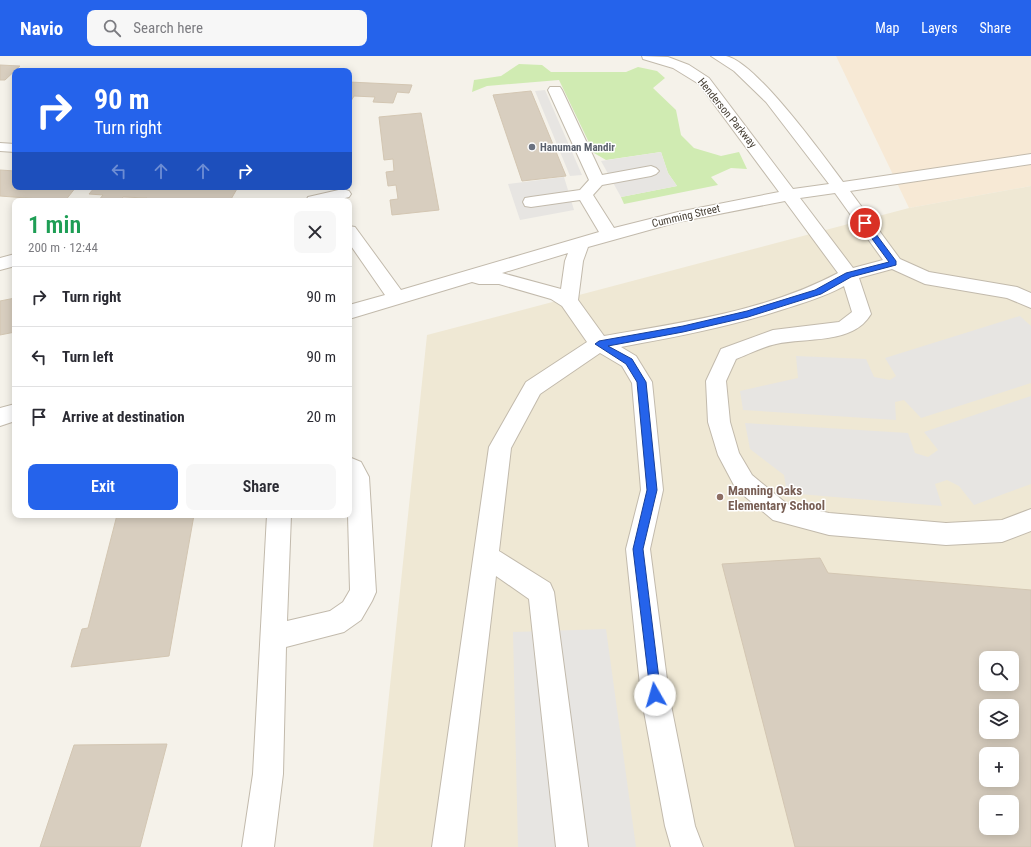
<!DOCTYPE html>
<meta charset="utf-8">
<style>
body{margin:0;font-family:"Roboto Condensed",sans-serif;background:#f7f7f7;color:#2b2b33;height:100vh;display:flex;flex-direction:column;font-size:15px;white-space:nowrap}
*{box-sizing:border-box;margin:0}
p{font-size:13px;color:#7c7c81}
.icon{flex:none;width:22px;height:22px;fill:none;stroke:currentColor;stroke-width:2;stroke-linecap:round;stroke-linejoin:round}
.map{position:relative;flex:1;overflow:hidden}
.sheet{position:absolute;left:12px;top:142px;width:340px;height:320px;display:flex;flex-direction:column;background:#fff;border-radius:8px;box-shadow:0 2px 10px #0003}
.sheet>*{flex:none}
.top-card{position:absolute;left:12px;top:12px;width:340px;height:122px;border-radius:8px;box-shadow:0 2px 10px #0003;background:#2563eb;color:#fff;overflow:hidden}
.buttons{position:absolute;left:979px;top:595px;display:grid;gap:8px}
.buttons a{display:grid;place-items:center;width:40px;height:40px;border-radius:8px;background:#fff;box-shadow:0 2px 10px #0003;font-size:20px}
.pin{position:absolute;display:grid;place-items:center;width:34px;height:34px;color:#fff;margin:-17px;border:2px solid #fff;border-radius:50%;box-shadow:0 1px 4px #0007}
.me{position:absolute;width:44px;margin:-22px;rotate:353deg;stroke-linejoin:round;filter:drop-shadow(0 0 3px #0008)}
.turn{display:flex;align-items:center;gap:14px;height:84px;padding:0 16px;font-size:18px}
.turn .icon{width:52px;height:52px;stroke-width:2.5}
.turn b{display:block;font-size:28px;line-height:34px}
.lanes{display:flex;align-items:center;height:38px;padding:0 16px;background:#0003;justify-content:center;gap:20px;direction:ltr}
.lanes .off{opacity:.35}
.round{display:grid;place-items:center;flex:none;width:42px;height:42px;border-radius:8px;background:#f7f7f7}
.overview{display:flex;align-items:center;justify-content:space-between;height:68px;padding:0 16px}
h1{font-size:24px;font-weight:600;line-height:30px;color:#1e9e55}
.cta{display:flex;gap:8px;margin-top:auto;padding:8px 16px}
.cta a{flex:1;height:46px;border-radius:8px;background:#2563eb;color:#fff;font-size:16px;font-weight:600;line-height:46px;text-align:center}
.cta a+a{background:#f7f7f7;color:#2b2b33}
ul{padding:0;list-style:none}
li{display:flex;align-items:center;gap:12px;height:60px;padding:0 16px;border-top:1px solid #e1e1e2}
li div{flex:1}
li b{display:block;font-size:15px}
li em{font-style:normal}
header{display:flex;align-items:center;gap:24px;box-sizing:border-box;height:56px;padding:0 20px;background:#2563eb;color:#fff}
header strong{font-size:19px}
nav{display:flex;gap:22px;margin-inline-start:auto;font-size:14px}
.search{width:280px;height:36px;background:#f7f7f7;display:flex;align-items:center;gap:10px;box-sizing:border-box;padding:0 14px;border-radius:8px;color:#7c7c81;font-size:15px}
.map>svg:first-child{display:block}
</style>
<header>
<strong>Navio</strong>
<div class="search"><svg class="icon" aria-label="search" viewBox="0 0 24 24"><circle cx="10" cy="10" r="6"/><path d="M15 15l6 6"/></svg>Search here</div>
<nav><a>Map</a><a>Layers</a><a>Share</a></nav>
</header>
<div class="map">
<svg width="1031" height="791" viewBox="0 0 1031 791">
<rect width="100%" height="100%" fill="#f5f2ea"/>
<path fill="#f7e9d5" d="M836 0H1031V130L909 152Z"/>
<path fill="#efe8d4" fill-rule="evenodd" d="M1031 130V791H373L427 279 909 152ZM986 602H1012V628H986ZM986 650H1012V676H986ZM986 698H1012V724H986ZM986 746H1012V772H986Z"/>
<path fill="#d0ebb2" d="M519 8 542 9 551 16H626L638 11 657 15 665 22 653 32 676 54 681 79 694 92 721 100 739 96 747 113 731 112 711 121 718 129 624 148 621 141 677 130 668 117 661 96 606 104 594 97 559 24 487 30 472 36 474 24 501 20Z"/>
<path fill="#e7e5e2" d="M545 34 582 119 570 120 535 35Z
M661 96 668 117 677 130 621 141 601 105Z
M564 121 574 154 520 164 508 128Z
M1020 260 1031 270V327L921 362 904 344 895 346 896 364 743 354 740 335 798 322 796 300 866 303 874 321 890 324 896 320 885 302Z
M1031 340V428L974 449 959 430 947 424 935 428 942 450 787 437 784 419 750 393 745 367 908 377 915 397 928 401 938 394 924 376Z
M606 573 636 791H518L513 576Z"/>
<path fill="#d8cebf" stroke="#d3c6b2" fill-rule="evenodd" d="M0 9 20 10 5 24H0Z
M349 26 412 29 409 37 397 36 393 47 373 46 375 41 354 40 351 45H349Z
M531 35 566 120 522 125 493 39Z
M421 57 439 154 392 159 390 144 398 143 396 129 388 130 386 116 394 115 393 103 384 104 379 61Z
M0 114 15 115V131H76L65 145 0 140Z
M95 131H238L230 145H146L147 142 123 141 120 145H98L103 139 89 138Z
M15 242V276L0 279V245Z
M117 459H194L169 600 71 611 82 573 88 572Z
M820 502 828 517 1031 534V791H795L722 508ZM986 602H1012V628H986ZM986 650H1012V676H986ZM986 698H1012V724H986ZM986 746H1012V772H986Z
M167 688 140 791H40L74 689Z"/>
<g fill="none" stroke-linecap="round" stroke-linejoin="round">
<g stroke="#c2baac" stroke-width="2">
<path id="minor" d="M642 0 668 1 689 9 709 22 793 133 829 128 766 46 734 15 711 0C715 0 721 0 726 0 756 6 823 99 843 126L1031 98V108L850 135 900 203 929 216 1017 231 1031 237V252L1007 242 925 228 892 213 859 222 871 258C853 289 806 281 776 288 762 291 749 298 736 303L726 325 730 366 739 397 752 419 787 448 829 457 946 467 1002 464 1031 453V475L1002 486 946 489 829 479 773 464 736 433 718 399 708 366 706 325 721 293 773 274 839 266 852 256 844 230C824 241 803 247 781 254 729 271 675 281 621 291L636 300 652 326 663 434 650 493 669 639 695 770 703 791H671L665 770 641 639 626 493 641 434 632 327 622 310 600 297 540 338 511 392 499 495 550 527 554 536 588 791H556L529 543 496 520 464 791H432L489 391 526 326 587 286 562 250 551 243 499 228H479L472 226 349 263V249L385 239 349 187V170L355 171 401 234 599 176 580 144 531 151 525 150 523 146 525 142 531 141 580 134 589 124 548 34 550 31H560L562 34 602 119 651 110 656 112 659 115 656 118 651 120 602 129 593 139 614 172 678 156 779 136 699 28 673 12 643 3ZM835 137 883 204 853 212 800 142ZM785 145 838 217C767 255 683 266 604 280L578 244 583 205 588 191 678 166ZM568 197 565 205 561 233 502 217Z
M0 87 15 88V96L0 95Z
M343 133 349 135 351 138 349 141 334 145H306L308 141Z
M15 198V210L0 214V202Z
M15 348V365L0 370V352Z
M349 401 361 406 369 421 376 536 372 545 361 564 344 576 286 591 283 718 274 791H242L253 718 267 459H291L287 565 330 555 343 546 350 534 348 459Z"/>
</g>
<use href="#minor" fill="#fff" fill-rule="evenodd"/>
</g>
<path fill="#2563eb" stroke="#184099" d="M862 166H867L896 205V209L851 221 821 238 748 261 683 276 608 290 632 303 646 326 657 434 643 493 661 639 659 643 655 645 651 643 633 493 647 434 637 326 626 308 595 288 599 285 683 270 747 255 815 234 846 217 889 206 862 169Z"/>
<circle fill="#6b7280" stroke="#fff" stroke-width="1.5" cx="532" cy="91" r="4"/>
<circle fill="#8d6e63" stroke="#fff" stroke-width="1.5" cx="720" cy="441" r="4"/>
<g text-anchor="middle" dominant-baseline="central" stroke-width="3" stroke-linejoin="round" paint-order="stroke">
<g font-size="11" fill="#4a4338" stroke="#fff">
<text transform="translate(727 57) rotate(51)">Henderson Parkway</text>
<text transform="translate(686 160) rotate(-13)">Cumming Street</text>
</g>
<g font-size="11" font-weight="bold" fill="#5b616d" stroke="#fff" text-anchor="start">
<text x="540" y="91">Hanuman Mandir</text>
</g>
<g font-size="13" font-weight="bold" fill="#785e54" stroke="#fff" text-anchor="start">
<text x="728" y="434">Manning Oaks<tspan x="728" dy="15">Elementary School</tspan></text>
</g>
</g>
</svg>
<div class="buttons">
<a><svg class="icon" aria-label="search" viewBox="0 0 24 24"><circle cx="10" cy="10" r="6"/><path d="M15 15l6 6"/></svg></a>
<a><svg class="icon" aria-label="layers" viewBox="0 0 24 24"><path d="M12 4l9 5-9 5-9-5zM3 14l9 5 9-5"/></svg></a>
<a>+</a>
<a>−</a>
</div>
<div class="pin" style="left:865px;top:167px;background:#d93025"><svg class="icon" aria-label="arrive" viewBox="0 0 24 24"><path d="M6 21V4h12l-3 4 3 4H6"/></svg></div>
<svg class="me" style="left:655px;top:639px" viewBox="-20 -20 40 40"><circle r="19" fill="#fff"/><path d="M0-13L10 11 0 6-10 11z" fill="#2563eb"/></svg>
<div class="top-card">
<div class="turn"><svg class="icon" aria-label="right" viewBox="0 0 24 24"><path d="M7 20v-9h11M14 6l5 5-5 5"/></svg><div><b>90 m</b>Turn right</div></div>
<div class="lanes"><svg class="icon off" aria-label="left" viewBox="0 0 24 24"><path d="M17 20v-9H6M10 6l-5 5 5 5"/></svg><svg class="icon off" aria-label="ahead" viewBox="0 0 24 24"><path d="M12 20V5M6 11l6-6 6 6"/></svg><svg class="icon off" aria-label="ahead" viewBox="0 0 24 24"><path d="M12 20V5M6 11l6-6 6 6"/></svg><svg class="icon" aria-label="right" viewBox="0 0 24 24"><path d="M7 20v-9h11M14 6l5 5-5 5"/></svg></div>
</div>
<section class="sheet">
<div class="overview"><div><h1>1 min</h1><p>200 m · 12:44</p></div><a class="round"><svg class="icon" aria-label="close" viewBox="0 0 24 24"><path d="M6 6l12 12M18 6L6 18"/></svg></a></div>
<ul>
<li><svg class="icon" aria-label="right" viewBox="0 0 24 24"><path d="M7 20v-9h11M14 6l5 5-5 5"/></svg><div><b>Turn right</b></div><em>90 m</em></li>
<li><svg class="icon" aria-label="left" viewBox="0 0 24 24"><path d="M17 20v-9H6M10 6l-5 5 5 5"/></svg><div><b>Turn left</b></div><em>90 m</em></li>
<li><svg class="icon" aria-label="arrive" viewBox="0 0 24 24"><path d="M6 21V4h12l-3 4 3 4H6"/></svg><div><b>Arrive at destination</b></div><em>20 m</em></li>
</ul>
<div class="cta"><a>Exit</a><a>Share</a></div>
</section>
</div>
